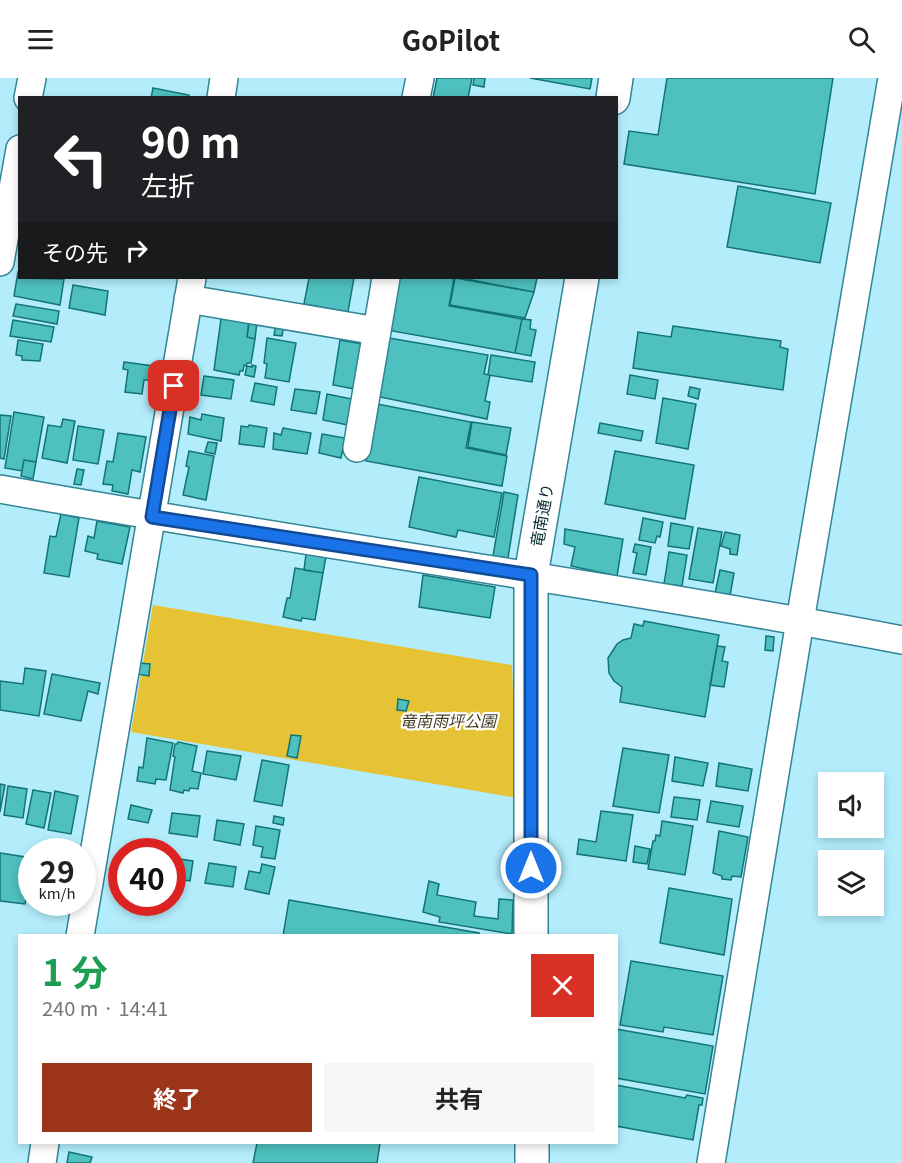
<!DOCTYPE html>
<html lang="ja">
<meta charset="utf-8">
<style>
body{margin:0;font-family:Georgia,"Noto Sans JP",serif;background:#f6f6f6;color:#222;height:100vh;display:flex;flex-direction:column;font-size:22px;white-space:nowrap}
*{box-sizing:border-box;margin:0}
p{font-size:20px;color:#767676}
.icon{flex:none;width:33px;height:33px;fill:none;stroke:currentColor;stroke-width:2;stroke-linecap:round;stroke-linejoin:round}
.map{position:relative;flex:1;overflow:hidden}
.details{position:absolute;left:18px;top:856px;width:600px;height:210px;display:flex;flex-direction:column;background:#fff;border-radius:0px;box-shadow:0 3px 9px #0003}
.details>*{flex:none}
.guide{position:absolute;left:18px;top:18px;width:600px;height:183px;border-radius:0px;box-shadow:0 3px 9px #0003;background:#202124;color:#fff;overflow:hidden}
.fabs{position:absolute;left:818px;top:694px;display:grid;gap:12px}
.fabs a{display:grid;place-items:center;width:66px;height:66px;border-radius:0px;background:#fff;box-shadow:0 3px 9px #0003;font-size:30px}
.speed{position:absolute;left:18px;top:760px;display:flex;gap:12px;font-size:30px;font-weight:700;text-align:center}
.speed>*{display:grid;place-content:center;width:78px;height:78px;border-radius:50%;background:#fff;box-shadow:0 3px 9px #0003;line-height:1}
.speed small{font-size:15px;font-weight:400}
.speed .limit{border:9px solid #d22;background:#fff;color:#111}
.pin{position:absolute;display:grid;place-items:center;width:51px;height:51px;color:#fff;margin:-26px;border-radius:12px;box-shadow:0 3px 9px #0006}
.me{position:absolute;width:66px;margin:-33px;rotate:0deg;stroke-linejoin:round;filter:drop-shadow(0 0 4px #0008)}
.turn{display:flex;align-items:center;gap:21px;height:126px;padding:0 24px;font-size:27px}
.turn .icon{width:78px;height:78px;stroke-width:2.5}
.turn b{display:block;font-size:42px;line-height:51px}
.then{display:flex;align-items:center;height:57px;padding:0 24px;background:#0003;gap:12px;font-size:22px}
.round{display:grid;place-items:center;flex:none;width:63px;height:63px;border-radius:0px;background:#f6f6f6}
.head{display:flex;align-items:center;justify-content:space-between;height:102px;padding:0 24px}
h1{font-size:36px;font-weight:700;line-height:45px;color:#1e9e55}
.cta{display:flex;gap:12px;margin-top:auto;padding:12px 24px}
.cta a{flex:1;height:69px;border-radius:0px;background:#9c341a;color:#fff;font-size:24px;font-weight:700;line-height:69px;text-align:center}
.cta a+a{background:#f6f6f6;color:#222}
header{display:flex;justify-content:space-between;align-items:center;height:78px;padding:0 24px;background:#fff;font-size:27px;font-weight:700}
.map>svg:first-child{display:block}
</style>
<header><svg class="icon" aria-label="menu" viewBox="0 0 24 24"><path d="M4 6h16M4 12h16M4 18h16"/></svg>GoPilot<svg class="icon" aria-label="search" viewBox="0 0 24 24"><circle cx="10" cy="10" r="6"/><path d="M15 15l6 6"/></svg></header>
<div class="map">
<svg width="902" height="1085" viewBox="0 0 902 1085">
<rect width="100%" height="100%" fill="#b3edfc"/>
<path fill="#e5c334" d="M153 527 512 587 517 720 131 654Z"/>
<path fill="#4ec0bf" stroke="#137474" stroke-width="1.5" d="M437 0H472L468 20H433Z
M474 0H485L484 9 473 7Z
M530 0H592L590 11Z
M667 0H833L815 116 624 86 629 53 658 57Z
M153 10 189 17V20H151Z
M738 108 831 125 820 185 727 169Z
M18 194H20V200L64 201 60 227 14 218Z
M309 200H354L348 234 304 226Z
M396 200H454L449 228 522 241 515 275 387 252Z
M455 200 534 214 525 240 450 227Z
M461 200H537L534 214Z
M73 207 108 213 105 237 69 230Z
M16 226 59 233 57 246 13 238Z
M222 234 250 240 247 259 255 261 251 285H247L246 288 244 287 243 293H240L239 297 214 292Z
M522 241 531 242 530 251 536 252 531 278 515 275Z
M13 242 54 249 51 264 10 258Z
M249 242 257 244 255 261 247 259Z
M276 246 284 247 282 258 274 257Z
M673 248 781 263 780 269 788 271 783 312 633 290 638 254 671 259Z
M267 260 296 265 289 304 265 300 267 286 264 285Z
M389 260 488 277 484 296 490 297 485 323 490 324 487 341 380 319Z
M18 262 43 266 40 283 22 282V278L16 277Z
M340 262 362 266 355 311 333 307Z
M491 277 535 284 532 304 488 297Z
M124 284 153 288 151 302H144L142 316 125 314 128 292 123 291Z
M252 287 256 288 254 299 245 297 247 288 252 289Z
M630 297 658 302 655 321 627 316Z
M204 298 234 302 231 321 201 317Z
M255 305 277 309 274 327 251 323Z
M690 309 700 311 698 321 688 318Z
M295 311 320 314 316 336 291 332Z
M327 316 352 321 348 347 323 342Z
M663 320 696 326 688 371 656 365Z
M377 326 471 344 466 370 507 378 502 408 366 383Z
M14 334 44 339 36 384 24 382 22 393 5 390Z
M202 336 224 340 221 363 188 356 190 339 201 342Z
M0 337 11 338 4 381 0 380Z
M63 341 75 343 67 385 42 380 48 347 61 349Z
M472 344 511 350 506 377 468 369Z
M600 345 643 353 641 363 598 355Z
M249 347 267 350 264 369 239 366 241 348 248 349Z
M78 348 104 352 98 386 73 382Z
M283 350 311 355 307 376 273 371 274 355 281 357Z
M118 355 146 359 140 394 132 392 128 416 112 413 113 407 103 406 107 383 113 384Z
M322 356 345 360 341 380 319 375Z
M208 364 217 365 215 376 205 374Z
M189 373 214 378 206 422 183 417 189 389 186 388Z
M615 373 694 387 685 441 605 426Z
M24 382 36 384 33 401 21 398Z
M77 391 84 392 81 407 74 406Z
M419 399 502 415 494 459 458 452 456 459 409 449Z
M504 414 518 417 508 480 493 478Z
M61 436 79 440 69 499 44 495 50 458 56 459Z
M643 440 663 444 660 459 657 458 655 465 639 462Z
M97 443 130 449 122 486 97 481 98 476 85 473 88 458 94 460Z
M671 445 693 449 689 471 668 468Z
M698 450 722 454 713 505 689 501Z
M565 451 623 461 617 498 571 488 575 469 564 466Z
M725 454 740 457 737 477 730 476V471L721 468Z
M635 466 651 469 646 497 633 495 637 475 633 474Z
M669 474 687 477 682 508 664 506Z
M306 476 326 479 323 495 304 492Z
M295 490 323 495 315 542 302 540 301 543 283 539 287 520H290Z
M720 492 734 495 730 518 715 515Z
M423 497 495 509 490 540 419 529Z
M644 543 719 557 705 639 620 624 622 609 614 603 609 595 608 580 617 566 623 562 631 560 634 546 643 548Z
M766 558 774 559 773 573 765 572Z
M717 568 725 569 722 583 728 584 724 609 710 607Z
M139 585 150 586 149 598 137 596Z
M25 590 46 593 39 638 0 632V603L23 606Z
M52 596 100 605 98 616 88 613 81 643 44 636Z
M398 621 409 623 406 633 397 632Z
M291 657 301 658 297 680 287 678Z
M147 660 173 665 166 702 156 701 155 706 137 703 139 689 143 690Z
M178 664 197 668 192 693 201 695 198 711 190 710 189 713 184 712 183 715 170 712 175 679 173 678 175 666H177Z
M623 670 669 677 659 735 613 728Z
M207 673 241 678 236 702 203 696Z
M675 679 708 685 703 708 672 703Z
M262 682 289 687 282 728 254 723Z
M719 685 752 691 748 713 716 708Z
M0 706 5 707 0 734Z
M8 708 27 711 23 740 4 737Z
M33 712 51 715 44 750 26 746Z
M55 713 78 718 71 756 48 752Z
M674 719 700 722 697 742 671 739Z
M711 723 743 728 739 749 707 744Z
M131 727 152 732 148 745 128 741Z
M601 733 633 737 626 783 577 776 579 761 596 764Z
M172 735 200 738 197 759 169 755Z
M274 738 284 740 283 747 273 745Z
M217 742 244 746 240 767 214 762Z
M662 743 693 748 685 797 648 791 653 763H655L656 757 660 758Z
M256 748 280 752 275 781 261 779 263 769 253 767Z
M719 753 748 759 741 799 732 798 731 802 722 801V798L713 795Z
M635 768 650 771 647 786 633 784Z
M0 775 32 780 25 826 0 823Z
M172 780 193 783 190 803 172 800Z
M209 785 236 789 233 809 205 805Z
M262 786 275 789 269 816 245 811 249 793 260 795Z
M429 803 439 806 437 817 476 824 474 838 498 841 499 821 513 822 512 856 439 844 440 839 423 834Z
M669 810 732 821 724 877 660 865Z
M289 822 479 855V858H283Z
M631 883 723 898 713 957 664 949 663 954 620 947Z
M616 951 713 968 705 1016 616 1000Z
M616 1007 685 1020 687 1017 703 1020 702 1027H699L693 1062 616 1048Z
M257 1065H380L377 1085H253Z
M69 1074 92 1079 90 1085H67Z"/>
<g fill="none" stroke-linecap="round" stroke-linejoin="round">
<g stroke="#328496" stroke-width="30">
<path id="minor" d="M28 20 32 0
M221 20 224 0
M416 20 420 0
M0 184 20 71
M188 221 377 253
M357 370 386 200
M0 411C300 465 602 505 902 562
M80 858 192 200
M42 1085 45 1065
M711 1085 800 543 892 0"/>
</g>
<g stroke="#328496" stroke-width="36">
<path id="tertiary" d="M613 20 616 0
M531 858V497L582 200
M532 1065V1085"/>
</g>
<use href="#minor" stroke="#fff" stroke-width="27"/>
<use href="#tertiary" stroke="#fff" stroke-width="33"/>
</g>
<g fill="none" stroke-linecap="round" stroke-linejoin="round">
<g stroke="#114b97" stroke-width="15">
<path id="route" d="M174 308 152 439 531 497V790"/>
</g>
<use href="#route" stroke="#1a73e8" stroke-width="10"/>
</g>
<g text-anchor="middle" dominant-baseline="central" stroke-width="4.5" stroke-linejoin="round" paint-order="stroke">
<g font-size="16" fill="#052930" stroke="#fff">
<text transform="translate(541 437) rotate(-80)">竜南通り</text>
</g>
<g font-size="16" font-style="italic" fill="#453e25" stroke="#fff">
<text x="448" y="642">竜南雨坪公園</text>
</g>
</g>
</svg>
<div class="fabs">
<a><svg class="icon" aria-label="sound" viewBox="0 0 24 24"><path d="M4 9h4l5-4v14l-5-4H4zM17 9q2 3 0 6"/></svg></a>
<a><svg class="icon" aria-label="layers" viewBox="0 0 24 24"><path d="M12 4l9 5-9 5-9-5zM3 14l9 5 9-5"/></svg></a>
</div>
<div class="speed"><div>29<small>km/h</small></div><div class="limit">40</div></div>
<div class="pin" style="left:174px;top:308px;background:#d93025"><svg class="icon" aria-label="arrive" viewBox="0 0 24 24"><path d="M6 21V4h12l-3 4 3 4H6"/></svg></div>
<svg class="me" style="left:531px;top:790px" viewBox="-20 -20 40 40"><circle r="17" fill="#1a73e8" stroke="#fff" stroke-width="3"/><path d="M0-11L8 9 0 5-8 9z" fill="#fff"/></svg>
<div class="guide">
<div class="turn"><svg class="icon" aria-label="left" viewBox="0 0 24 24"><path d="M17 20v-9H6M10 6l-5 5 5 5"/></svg><div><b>90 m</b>左折</div></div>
<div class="then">その先<svg class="icon" aria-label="right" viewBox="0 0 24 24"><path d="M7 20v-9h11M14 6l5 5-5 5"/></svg></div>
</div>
<section class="details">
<div class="head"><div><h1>1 分</h1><p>240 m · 14:41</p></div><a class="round" style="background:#d93025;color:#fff"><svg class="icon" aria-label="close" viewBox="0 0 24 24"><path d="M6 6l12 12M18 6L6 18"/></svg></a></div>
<div class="cta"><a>終了</a><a>共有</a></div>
</section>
</div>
